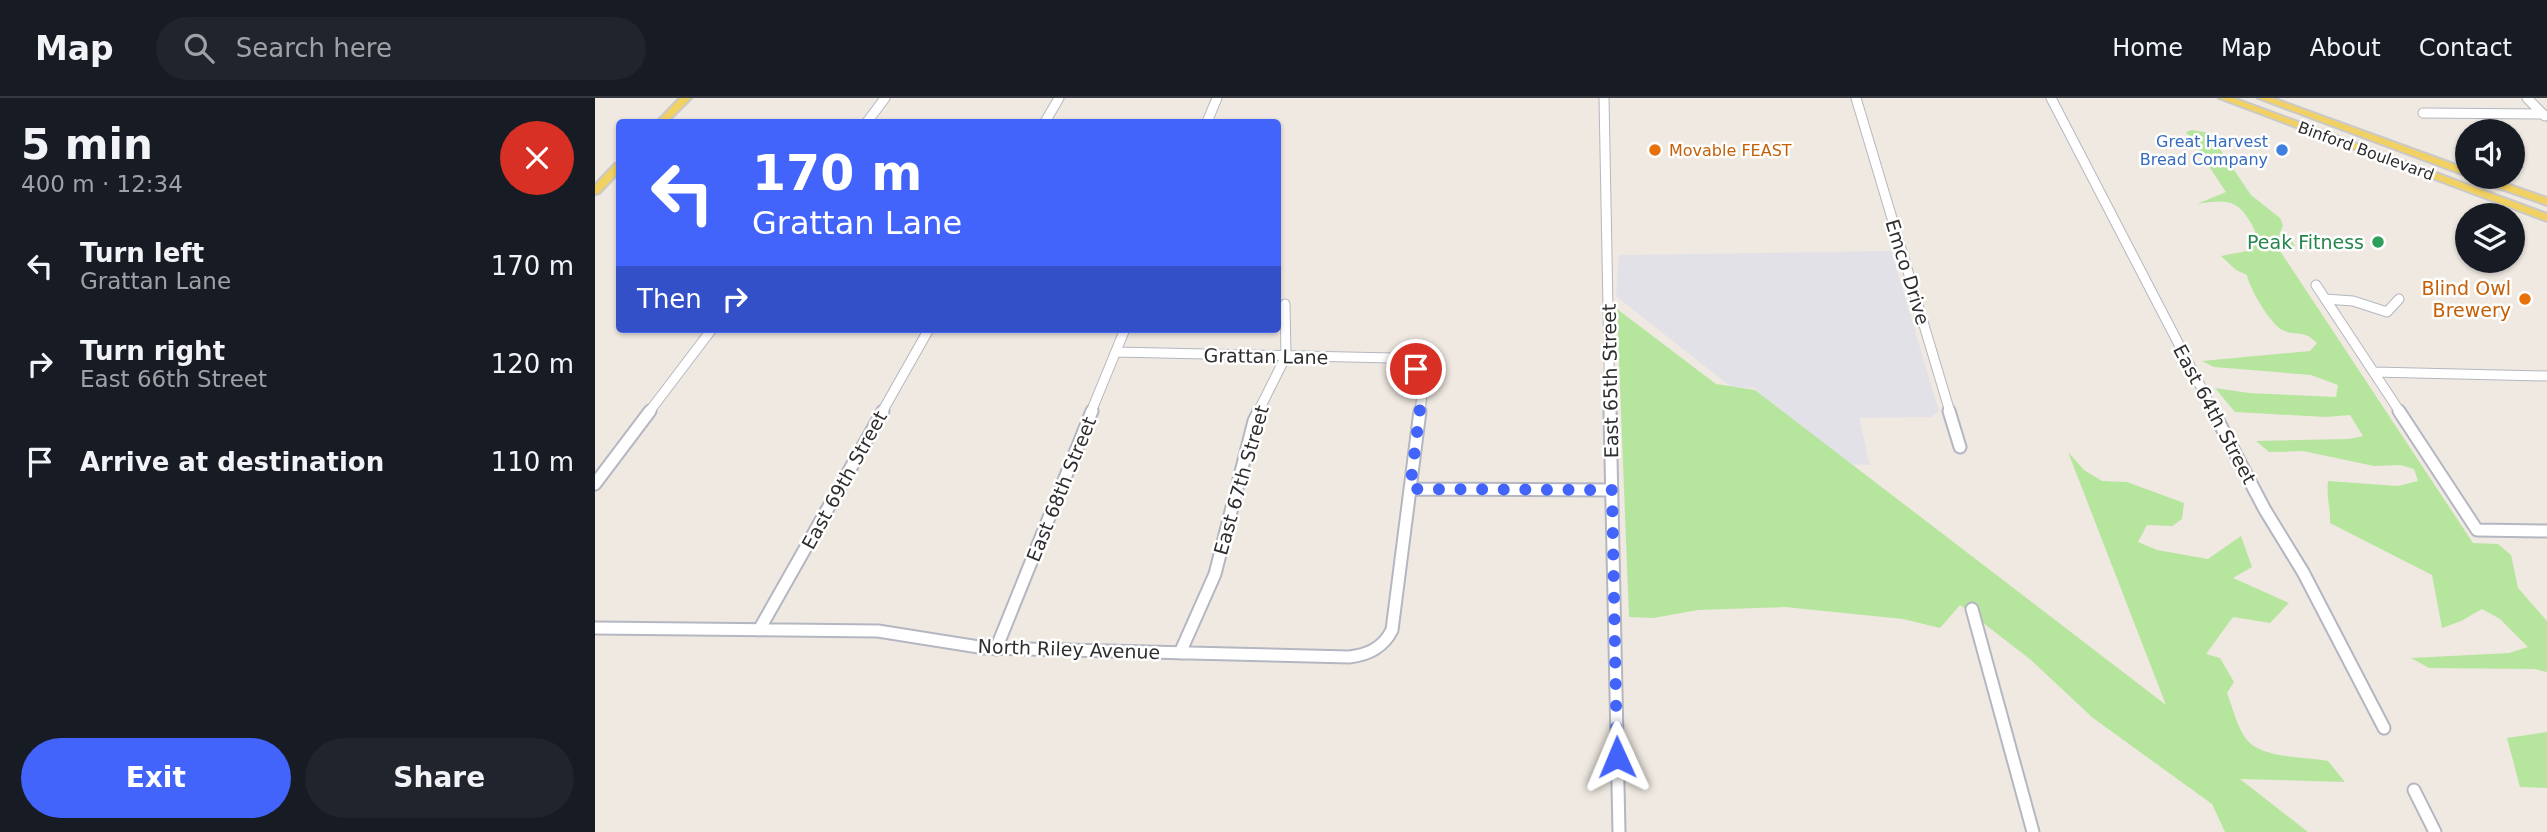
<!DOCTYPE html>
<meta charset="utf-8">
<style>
body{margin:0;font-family:"DejaVu Sans",sans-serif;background:#20242c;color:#f1f3f6;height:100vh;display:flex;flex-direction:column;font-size:26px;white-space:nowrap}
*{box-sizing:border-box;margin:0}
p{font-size:23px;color:#9ea1a6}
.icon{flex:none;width:38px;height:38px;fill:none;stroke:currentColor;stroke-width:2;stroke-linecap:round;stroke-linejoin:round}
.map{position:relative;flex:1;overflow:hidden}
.side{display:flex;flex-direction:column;background:#171b24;width:595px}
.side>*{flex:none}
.top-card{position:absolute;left:21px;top:21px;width:665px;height:214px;border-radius:7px;box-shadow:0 2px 5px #0004;background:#4264fb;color:#fff;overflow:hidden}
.fabs{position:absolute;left:1860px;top:21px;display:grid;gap:14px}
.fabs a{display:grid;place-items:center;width:70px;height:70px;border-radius:50%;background:#171b24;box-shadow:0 2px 5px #0004;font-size:35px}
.pin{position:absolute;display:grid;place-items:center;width:60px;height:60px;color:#fff;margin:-30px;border:4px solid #fff;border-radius:50%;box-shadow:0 2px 7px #0007}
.me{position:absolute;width:77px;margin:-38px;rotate:359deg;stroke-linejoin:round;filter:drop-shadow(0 0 5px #0008)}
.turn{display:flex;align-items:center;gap:24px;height:147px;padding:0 21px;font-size:32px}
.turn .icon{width:91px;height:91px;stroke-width:2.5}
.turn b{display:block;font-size:49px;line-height:60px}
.then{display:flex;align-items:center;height:66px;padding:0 21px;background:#0003;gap:14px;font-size:26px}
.round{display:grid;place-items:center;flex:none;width:74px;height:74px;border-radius:37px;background:#20242c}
.headline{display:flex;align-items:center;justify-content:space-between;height:119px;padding:0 21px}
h1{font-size:42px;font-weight:700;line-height:52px}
.primary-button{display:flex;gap:14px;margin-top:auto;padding:14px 21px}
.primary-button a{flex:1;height:80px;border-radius:42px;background:#4264fb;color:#fff;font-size:28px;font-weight:700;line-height:80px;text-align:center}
.primary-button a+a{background:#20242c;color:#f1f3f6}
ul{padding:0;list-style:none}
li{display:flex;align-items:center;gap:21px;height:98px;padding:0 21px}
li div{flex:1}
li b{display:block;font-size:26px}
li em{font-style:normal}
header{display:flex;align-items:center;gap:42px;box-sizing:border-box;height:98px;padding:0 35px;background:#171b24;border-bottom:2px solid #363941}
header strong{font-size:33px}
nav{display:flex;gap:38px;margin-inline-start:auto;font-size:24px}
.search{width:490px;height:63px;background:#20242c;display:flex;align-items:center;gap:18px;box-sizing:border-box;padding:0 24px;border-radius:38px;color:#9ea1a6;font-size:26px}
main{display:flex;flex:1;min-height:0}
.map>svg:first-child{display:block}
</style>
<header>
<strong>Map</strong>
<div class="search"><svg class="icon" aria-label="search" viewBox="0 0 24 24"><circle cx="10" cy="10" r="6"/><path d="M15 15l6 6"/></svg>Search here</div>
<nav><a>Home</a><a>Map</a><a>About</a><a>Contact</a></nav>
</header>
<main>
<section class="side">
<div class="headline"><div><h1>5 min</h1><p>400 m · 12:34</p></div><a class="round" style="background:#d93025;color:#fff"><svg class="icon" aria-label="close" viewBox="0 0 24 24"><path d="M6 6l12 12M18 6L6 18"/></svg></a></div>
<ul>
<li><svg class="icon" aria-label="left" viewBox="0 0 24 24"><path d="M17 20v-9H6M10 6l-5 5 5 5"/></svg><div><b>Turn left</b><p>Grattan Lane</p></div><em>170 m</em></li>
<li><svg class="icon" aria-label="right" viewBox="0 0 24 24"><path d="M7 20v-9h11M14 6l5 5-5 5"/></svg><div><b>Turn right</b><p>East 66th Street</p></div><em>120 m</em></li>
<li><svg class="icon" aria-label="arrive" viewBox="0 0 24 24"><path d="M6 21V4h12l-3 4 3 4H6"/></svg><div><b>Arrive at destination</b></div><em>110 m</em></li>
</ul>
<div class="primary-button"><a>Exit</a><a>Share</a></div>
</section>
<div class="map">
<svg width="1952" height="734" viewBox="0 0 1952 734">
<rect width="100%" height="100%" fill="#efe9e1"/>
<path fill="#e3e1e8" d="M1296 153 1344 313 1336 319 1264 320 1275 367 1253 366 1181 313 1160 290 1136 289 1021 198 1024 157Z"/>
<path fill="#b6e59e" d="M1597 32 1614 35 1656 97 1685 120 1688 127 1684 138 1696 142 1700 148 1683 150 1878 445 1903 446 1916 457 1923 490 1952 523V574L1939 571 1834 570 1816 560 1914 555 1933 549 1905 521 1887 511 1866 523 1847 530 1837 477 1735 425C1736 410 1731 401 1733 383L1803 388 1823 383 1819 371 1805 367 1779 368 1708 353 1674 354 1661 343 1754 341 1768 338 1755 317 1731 319 1640 314 1620 290 1654 295 1741 299 1743 287 1716 277 1619 269 1607 263 1715 253 1722 245C1708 231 1702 239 1687 232 1675 225 1654 190 1652 177L1641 172 1626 158 1652 153 1662 145C1662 134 1658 128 1652 119 1640 99 1623 103 1602 106L1631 94 1591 34Z
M1022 211 1121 286 1160 292 1571 607 1473 354 1489 372 1507 383 1532 384 1589 405 1587 421 1577 428 1552 427 1543 444 1562 452 1613 461 1646 438 1657 469 1638 480 1694 505 1675 525 1638 519 1611 556 1625 560 1639 584 1632 595C1638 610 1643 634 1655 645 1671 660 1710 659 1733 663L1750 684 1645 681 1713 734H1630L1617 706 1498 620 1436 562 1365 507 1345 530 1308 521 1190 509 1103 512 1058 520 1034 519Z
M1952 634V690L1925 689 1912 640Z"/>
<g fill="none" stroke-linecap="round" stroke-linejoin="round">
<g stroke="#b4b7c1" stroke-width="11">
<path id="minor-far1" d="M1009 0 1015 314
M1261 0 1355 314
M1456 0 1619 314
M1932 0 1950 18
M1828 15 1948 16
M272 24 290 0
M450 24 464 0
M612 24 622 0
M1721 187 1805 314
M1730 201 1758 203 1792 214 1804 201
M521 254 797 260 820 269 828 287 825 314
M1779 274 1952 278
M54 314 117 231
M287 314 334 231
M496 314 530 231
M663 314 691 258 690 206"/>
</g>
<g stroke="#b4b7c1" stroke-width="15">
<path id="minor" d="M1015 313 1024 734
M1354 313 1365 349
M1618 313 1670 412 1708 474 1789 630
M1804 313 1882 432 1952 433
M0 386 55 313
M815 391 1017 392
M1377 511 1438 734
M0 530 283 533 390 550 754 559C773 557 788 550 797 532L825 313
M164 532 288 313
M401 551 497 313
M585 555 620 476 659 323 664 313
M1819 692 1840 734"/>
</g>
<g stroke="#c9c9c9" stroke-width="4">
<path id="major" d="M85 0H96L72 24H62Z
M1624 0H1638L1952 116V123Z
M1663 0H1677L1872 71V78Z
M24 65V74L4 95 0 96V87L20 66Z
M1877 79H1892L1952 100V107L1878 81Z"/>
</g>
<use href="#minor-far1" stroke="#fff" stroke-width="9"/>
<use href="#minor" stroke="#fff" stroke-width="11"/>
<use href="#major" fill="#f2d163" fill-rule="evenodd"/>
</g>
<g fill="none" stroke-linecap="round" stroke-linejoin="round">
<path stroke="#4264fb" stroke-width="12" stroke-dasharray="0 21.6" d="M821 271 828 287 815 391 1017 392 1022 659"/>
</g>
<g fill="#e8710a" stroke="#fff" stroke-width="2.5">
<circle cx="1060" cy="52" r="7"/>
<circle cx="1930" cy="201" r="7"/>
</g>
<circle fill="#3f7fe0" stroke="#fff" stroke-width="2.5" cx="1687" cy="52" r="7"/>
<circle fill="#2e9e5b" stroke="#fff" stroke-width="2.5" cx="1783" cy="144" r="7"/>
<g text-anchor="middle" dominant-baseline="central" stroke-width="5" stroke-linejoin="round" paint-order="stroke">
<g font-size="16" fill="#366cbe" stroke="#fff" text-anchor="end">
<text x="1673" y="43">Great Harvest<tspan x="1673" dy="18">Bread Company</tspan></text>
</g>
<g font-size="16" fill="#c56008" stroke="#fff" text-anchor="start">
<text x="1074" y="52">Movable FEAST</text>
</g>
<g font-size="16" fill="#2e2e2e" stroke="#fff">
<text transform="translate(1771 53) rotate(20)">Binford Boulevard</text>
</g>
<g font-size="19" fill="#27864d" stroke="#fff" text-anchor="end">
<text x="1769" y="144">Peak Fitness</text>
</g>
<g font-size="19" fill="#2e2e2e" stroke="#fff">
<text transform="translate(1313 174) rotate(73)">Emco Drive</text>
<text transform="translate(671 258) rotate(1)">Grattan Lane</text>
<text transform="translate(1015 283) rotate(-91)">East 65th Street</text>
<text transform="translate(1620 316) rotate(62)">East 64th Street</text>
<text transform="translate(249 382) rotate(-61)">East 69th Street</text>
<text transform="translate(646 382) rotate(-74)">East 67th Street</text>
<text transform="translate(466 391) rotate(-68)">East 68th Street</text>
<text transform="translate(474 551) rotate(2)">North Riley Avenue</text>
</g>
<g font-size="19" fill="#c56008" stroke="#fff" text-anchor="end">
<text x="1916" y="190">Blind Owl<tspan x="1916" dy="22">Brewery</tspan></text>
</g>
</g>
</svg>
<div class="fabs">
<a><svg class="icon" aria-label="sound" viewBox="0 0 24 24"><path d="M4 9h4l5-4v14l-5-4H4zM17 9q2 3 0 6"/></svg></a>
<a><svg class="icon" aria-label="layers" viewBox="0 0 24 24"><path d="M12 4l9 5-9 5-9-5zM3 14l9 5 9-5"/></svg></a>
</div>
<div class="pin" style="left:821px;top:271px;background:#d93025"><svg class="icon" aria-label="arrive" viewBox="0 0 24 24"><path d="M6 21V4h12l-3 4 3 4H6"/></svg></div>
<svg class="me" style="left:1022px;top:659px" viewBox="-20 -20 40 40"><path d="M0-17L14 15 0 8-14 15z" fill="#4264fb" stroke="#fff" stroke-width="4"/></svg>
<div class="top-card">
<div class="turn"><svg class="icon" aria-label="left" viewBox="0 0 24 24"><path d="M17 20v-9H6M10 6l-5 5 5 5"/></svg><div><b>170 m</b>Grattan Lane</div></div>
<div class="then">Then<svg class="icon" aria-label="right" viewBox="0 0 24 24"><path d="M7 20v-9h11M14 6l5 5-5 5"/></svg></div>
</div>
</div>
</main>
